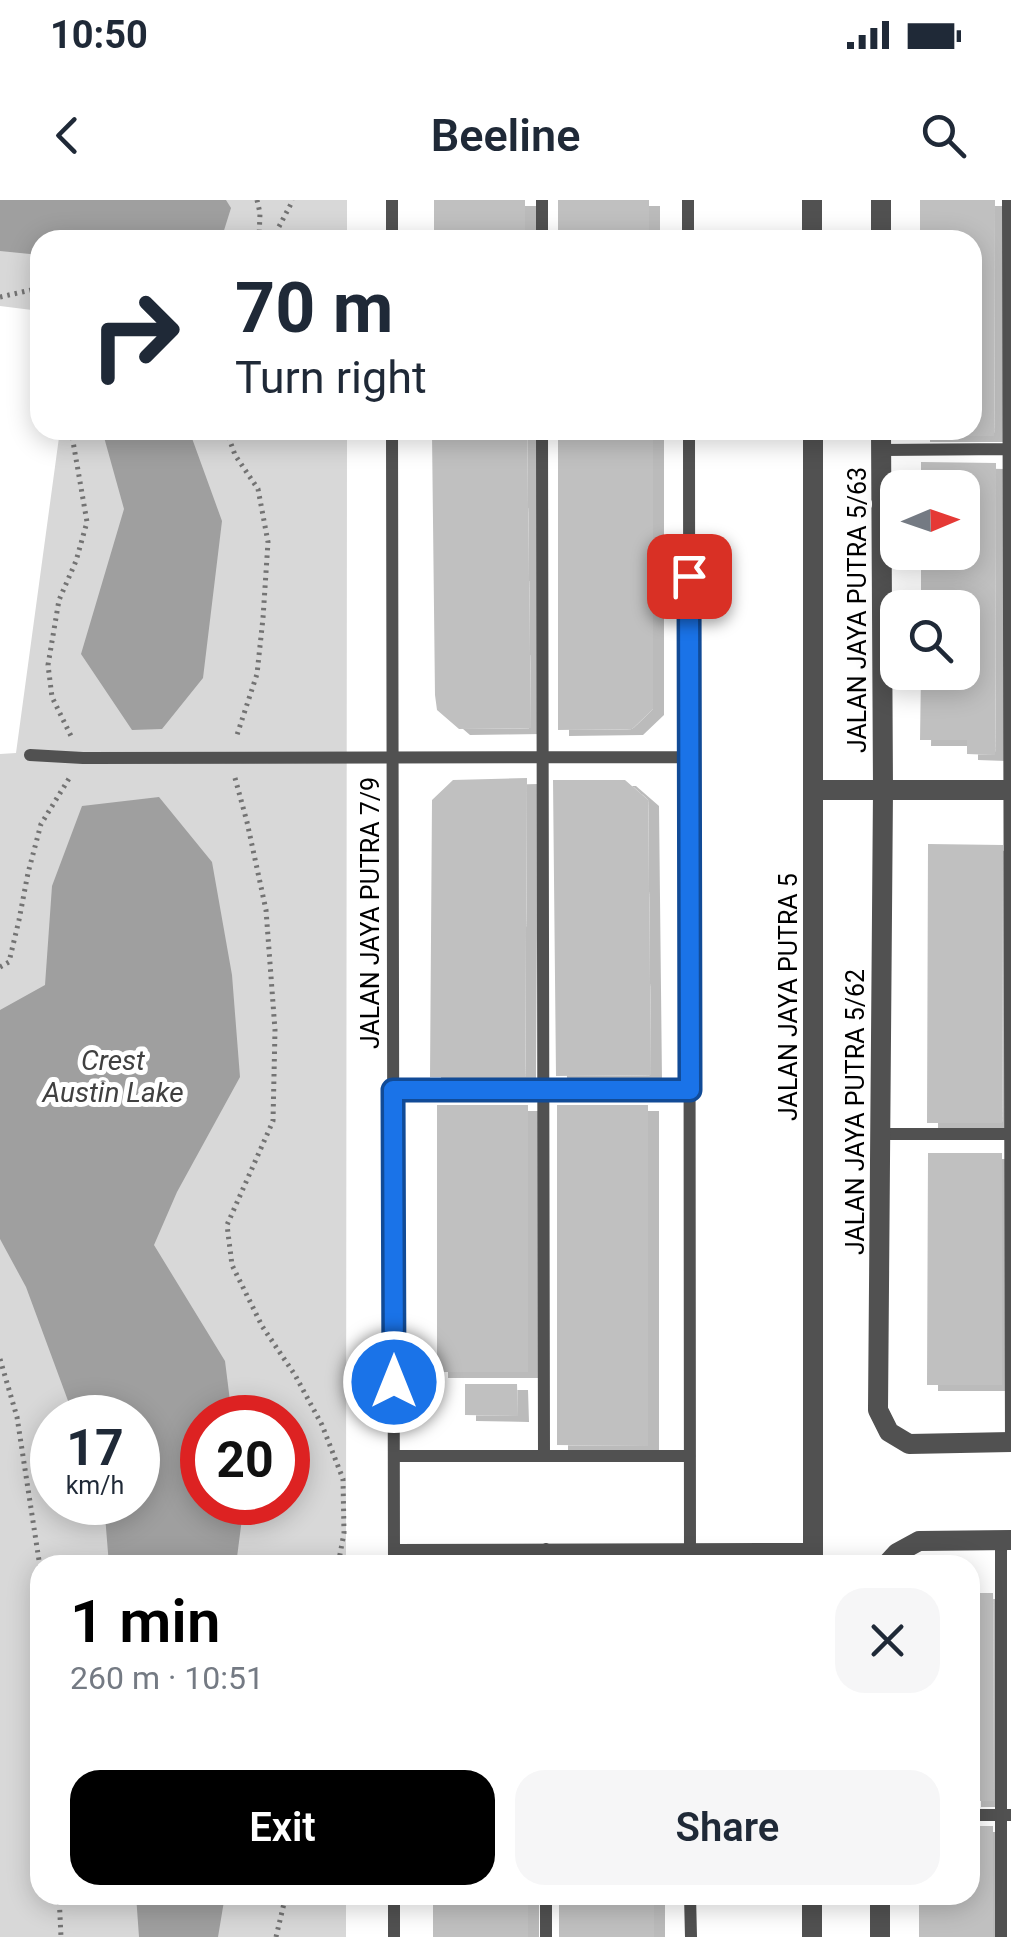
<!DOCTYPE html>
<meta charset="utf-8">
<style>
body{margin:0;font-family:Roboto,sans-serif;background:#f6f6f7;color:#1f2937;height:100vh;display:flex;flex-direction:column;font-size:38px;white-space:nowrap}
*{box-sizing:border-box;margin:0}
p{font-size:32px;color:#747a83}
.icon{flex:none;width:55px;height:55px;fill:none;stroke:currentColor;stroke-width:2;stroke-linecap:round;stroke-linejoin:round}
.map{position:relative;flex:1;overflow:hidden}
.sheet{position:absolute;left:30px;top:1355px;width:950px;height:350px;display:flex;flex-direction:column;background:#fff;border-radius:30px;box-shadow:0 5px 25px #0003}
.sheet>*{flex:none}
.hud{position:absolute;left:30px;top:30px;width:952px;height:210px;border-radius:30px;box-shadow:0 5px 25px #0003;background:#fff;color:#1f2937;overflow:hidden}
.needle{width:65px;rotate:88deg}
.buttons{position:absolute;left:880px;top:270px;display:grid;gap:20px}
.buttons a{display:grid;place-items:center;width:100px;height:100px;border-radius:20px;background:#fff;box-shadow:0 5px 25px #0003;font-size:50px}
.speed{position:absolute;left:30px;top:1195px;display:flex;gap:20px;font-size:50px;font-weight:700;text-align:center}
.speed>*{display:grid;place-content:center;width:130px;height:130px;border-radius:50%;background:#fff;box-shadow:0 5px 25px #0003;line-height:1}
.speed small{font-size:25px;font-weight:400}
.speed .limit{border:15px solid #d22;background:#fff;color:#111}
.pin{position:absolute;display:grid;place-items:center;width:85px;height:85px;color:#fff;margin:-42px;border-radius:20px;box-shadow:0 5px 15px #0006}
.me{position:absolute;width:110px;margin:-55px;rotate:0deg;stroke-linejoin:round;filter:drop-shadow(0 0 8px #0008)}
.turn{display:flex;align-items:center;gap:35px;height:210px;padding:0 40px;font-size:45px}
.turn .icon{width:130px;height:130px;stroke-width:2.5}
.turn b{display:block;font-size:70px;line-height:85px}
.round{display:grid;place-items:center;flex:none;width:105px;height:105px;border-radius:30px;background:#f6f6f7}
.head{display:flex;align-items:center;justify-content:space-between;height:170px;padding:0 40px}
h1{font-size:60px;font-weight:600;line-height:75px;color:#000}
.primary-button{display:flex;gap:20px;margin-top:auto;padding:20px 40px}
.primary-button a{flex:1;height:115px;border-radius:30px;background:#000;color:#fff;font-size:40px;font-weight:600;line-height:115px;text-align:center}
.primary-button a+a{background:#f6f6f7;color:#1f2937}
.status{display:flex;justify-content:space-between;align-items:center;height:70px;padding:0 50px;background:#fff;direction:ltr}
.status svg{height:28px;fill:currentColor}
header{display:flex;justify-content:space-between;align-items:center;height:130px;padding:0 40px;background:#fff;font-size:45px;font-weight:600}
.map>svg:first-child{display:block}
</style>
<div class="status"><b>10:50</b><svg viewBox="0 0 49 12"><path d="M0 12V9h3v3zM5 12V6h3v6zM10 12V3h3v9zM15 12V0h3v12zM26 1h20v11H26zM47 4h2v5h-2z"/></svg></div>
<header><svg class="icon" aria-label="back" viewBox="0 0 24 24"><path d="M15 5l-7 7 7 7"/></svg>Beeline<svg class="icon" aria-label="search" viewBox="0 0 24 24"><circle cx="10" cy="10" r="6"/><path d="M15 15l6 6"/></svg></header>
<div class="map">
<svg width="1011" height="1737" viewBox="0 0 1011 1737">
<defs>
<filter id="shadow"><feDropShadow dx="11" dy="6" stdDeviation="0" flood-color="#0004"/></filter>
</defs>
<rect width="100%" height="100%" fill="#fff"/>
<path fill="#d8d8d8" fill-rule="evenodd" d="M0 0H347V40H40V111L0 106Z
M60 230H347L346 1365H40V1695H346V1737H0V554L16 553ZM52 1218H138V1302H52ZM202 1218H288V1302H202Z"/>
<path fill="#9f9f9f" d="M0 0H226L231 8 221 40H40V55L0 51Z
M102 230H189L222 321 203 478 162 529 132 530 81 454 124 309Z
M159 597 212 662 232 775 240 877 177 992 154 1045 225 1161 232 1217 202 1218V1302L244 1303 236 1365H109L104 1303 138 1302V1218L74 1217 26 1087 0 1039V810L45 785 52 686 82 606Z
M136 1695H225L218 1737H139Z"/>
<path fill="#c0c0c0" filter="url(#shadow)" d="M434 0H525V40H434Z
M558 0H649V40H558Z
M920 0H995L994 236H919V230H972V40H920Z
M653 231V509L632 529 558 530V232Z
M527 233 531 528 459 529 437 510 435 495 432 234Z
M921 262 996 263 995 555 967 554V540H920L921 472H962V408H921V352H962V288H921Z
M527 578 525 877H430L432 600 453 580Z
M553 580H625L648 600 651 875 556 876Z
M928 644 1003 645 1002 923H927Z
M437 905H528V1172H437Z
M557 905H648V1246L557 1245Z
M928 953H1002V1185H927Z
M465 1184H517L518 1216 465 1215Z
M970 1393H993L994 1601H970Z
M970 1626H993V1737H919V1695H970Z
M433 1695H528V1737H433Z
M559 1695H654V1737H559Z"/>
<g fill="none" stroke-linecap="round" stroke-linejoin="round">
<path stroke="#737373" stroke-width="5" stroke-dasharray="2.5 5" stroke-linecap="butt" d="M257 0 260 13 259 40
M272 40 293 0
M0 97 40 88
M71 230 87 322 76 361 59 400 48 465 52 497 72 538
M226 230 235 255 258 289 268 342 263 418 257 474 236 538
M235 578 247 622 266 710 275 830 273 921 227 1025 232 1065 262 1126 295 1175 322 1225 343 1279 344 1333 338 1365
M0 767 9 762 19 720 28 673 41 624 70 577
M0 1159 17 1217 40 1367
M59 1695 61 1737
M276 1737 286 1695"/>
<path stroke="#515151" stroke-width="12" d="M392 0V40
M542 0V40
M688 0V40
M1008 0 1011 1242
M392 230 394 1365
M542 230 544 1256
M689 230 690 1365
M882 250 1011 249
M30 555 83 558 689 557
M393 890H690
M880 934H1011
M394 1256H690
M1001 1340V1737
M546 1349V1365
M394 1350 813 1349
M970 1615H1011
M394 1695V1737
M546 1695V1737
M690 1695 691 1737"/>
<path stroke="#515151" stroke-width="20" d="M881 0V40
M881 230 883 590 878 1210 889 1232 909 1244 1011 1242
M813 590H1011
M886 1365 897 1353 919 1341 1011 1340
M880 1695V1737"/>
<path stroke="#515151" stroke-width="20" d="M812 0V40
M813 230V1365
M812 1737V1695"/>
</g>
<g fill="none" stroke-linecap="round" stroke-linejoin="round">
<g stroke="#114b97" stroke-width="25">
<path id="route" d="M394 1182 393 890H690L689 376"/>
</g>
<use href="#route" stroke="#1a73e8" stroke-width="18"/>
</g>
<g text-anchor="middle" dominant-baseline="central" stroke-width="10" stroke-linejoin="round" paint-order="stroke">
<g font-size="25" fill="#000" stroke="#fff">
<text transform="translate(857 410) rotate(-90)">JALAN JAYA PUTRA 5/63</text>
<text transform="translate(370 713) rotate(-90)">JALAN JAYA PUTRA 7/9</text>
<text transform="translate(788 797) rotate(-90)">JALAN JAYA PUTRA 5</text>
<text transform="translate(855 912) rotate(-90)">JALAN JAYA PUTRA 5/62</text>
</g>
<g font-size="28" font-style="italic" fill="#404040" stroke="#fff">
<text x="113" y="860">Crest<tspan x="113" dy="32">Austin Lake</tspan></text>
</g>
</g>
</svg>
<div class="buttons">
<a><svg class="needle" viewBox="-14 -14 28 28"><path d="M0-13l5 13h-10z" fill="#e53935"/><path d="M0 13l5-13h-10z" fill="#747a83"/></svg></a>
<a><svg class="icon" aria-label="search" viewBox="0 0 24 24"><circle cx="10" cy="10" r="6"/><path d="M15 15l6 6"/></svg></a>
</div>
<div class="speed"><div>17<small>km/h</small></div><div class="limit">20</div></div>
<div class="pin" style="left:689px;top:376px;background:#d93025"><svg class="icon" aria-label="arrive" viewBox="0 0 24 24"><path d="M6 21V4h12l-3 4 3 4H6"/></svg></div>
<svg class="me" style="left:394px;top:1182px" viewBox="-20 -20 40 40"><circle r="17" fill="#1a73e8" stroke="#fff" stroke-width="3"/><path d="M0-11L8 9 0 5-8 9z" fill="#fff"/></svg>
<div class="hud">
<div class="turn"><svg class="icon" aria-label="right" viewBox="0 0 24 24"><path d="M7 20v-9h11M14 6l5 5-5 5"/></svg><div><b>70 m</b>Turn right</div></div>
</div>
<section class="sheet">
<div class="head"><div><h1>1 min</h1><p>260 m · 10:51</p></div><a class="round"><svg class="icon" aria-label="close" viewBox="0 0 24 24"><path d="M6 6l12 12M18 6L6 18"/></svg></a></div>
<div class="primary-button"><a>Exit</a><a>Share</a></div>
</section>
</div>
